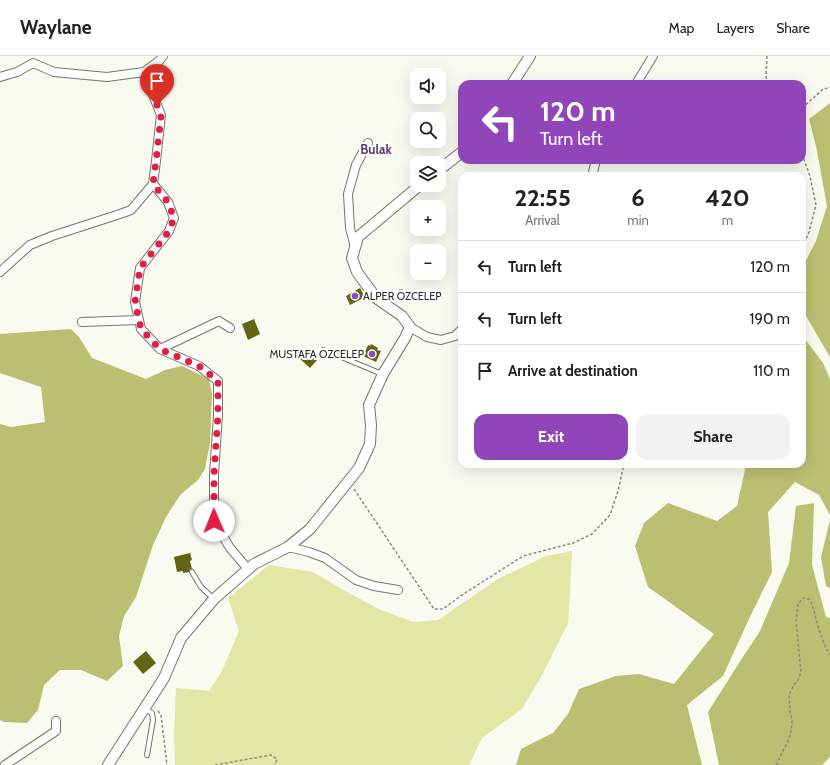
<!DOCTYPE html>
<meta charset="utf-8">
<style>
body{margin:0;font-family:Cabin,sans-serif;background:#f2f2f2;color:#202124;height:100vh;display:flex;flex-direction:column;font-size:15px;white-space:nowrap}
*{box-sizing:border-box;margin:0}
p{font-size:13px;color:#757577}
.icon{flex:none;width:22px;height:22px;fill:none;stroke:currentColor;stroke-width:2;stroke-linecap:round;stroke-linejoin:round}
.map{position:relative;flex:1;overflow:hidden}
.drawer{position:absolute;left:458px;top:116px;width:348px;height:296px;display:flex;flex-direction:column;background:#fff;border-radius:12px;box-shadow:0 4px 16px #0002}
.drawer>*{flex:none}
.banner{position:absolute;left:458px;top:24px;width:348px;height:84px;border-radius:12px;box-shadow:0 4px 16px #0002;background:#9046b8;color:#fff;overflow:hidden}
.fabs{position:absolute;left:410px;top:12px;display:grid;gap:8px}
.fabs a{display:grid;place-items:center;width:36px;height:36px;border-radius:8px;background:#fff;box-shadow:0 4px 16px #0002;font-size:20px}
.pin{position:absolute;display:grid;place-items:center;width:34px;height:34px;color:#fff;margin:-41px -17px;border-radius:50% 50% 50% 0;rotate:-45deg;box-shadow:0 0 4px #0007}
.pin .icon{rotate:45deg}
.me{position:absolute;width:44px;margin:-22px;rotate:359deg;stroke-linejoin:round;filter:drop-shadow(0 0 3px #0008)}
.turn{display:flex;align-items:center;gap:14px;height:84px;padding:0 16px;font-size:18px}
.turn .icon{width:52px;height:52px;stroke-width:2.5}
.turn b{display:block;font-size:28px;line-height:34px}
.eta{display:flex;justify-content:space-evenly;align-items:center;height:68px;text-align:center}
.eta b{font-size:24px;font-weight:700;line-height:28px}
.cta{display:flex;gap:8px;margin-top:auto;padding:8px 16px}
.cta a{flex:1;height:46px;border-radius:12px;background:#9046b8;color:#fff;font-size:16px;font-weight:700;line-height:46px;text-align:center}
.cta a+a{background:#f2f2f2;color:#202124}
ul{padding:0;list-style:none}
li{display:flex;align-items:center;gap:12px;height:52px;padding:0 16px;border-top:1px solid #e0e0e0}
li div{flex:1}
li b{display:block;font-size:15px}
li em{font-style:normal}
header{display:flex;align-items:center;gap:24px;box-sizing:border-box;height:56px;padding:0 20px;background:#fff;border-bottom:1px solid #e0e0e0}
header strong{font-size:19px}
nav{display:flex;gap:22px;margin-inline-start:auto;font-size:14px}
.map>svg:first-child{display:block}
</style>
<header>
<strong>Waylane</strong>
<nav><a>Map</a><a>Layers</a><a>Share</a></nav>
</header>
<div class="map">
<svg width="830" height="709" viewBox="0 0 830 709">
<rect width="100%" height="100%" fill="#f9faf0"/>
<path fill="#e2e7a5" d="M572 495 570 536 568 567 542 619 522 653 482 682 469 709H175L174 680 176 632 209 635 221 617 239 575 228 542 269 509 313 516 345 535 381 554 413 566 438 564 498 523 546 500Z"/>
<path fill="#bbbf72" d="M830 47V301L802 253V212L816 185 827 150 816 90 809 63Z
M71 273 79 281 92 302 146 323 165 314 182 310 209 323 212 338 210 387 205 413 198 424 181 438 166 461 153 489 136 541 124 560 119 580 123 610 107 625 81 614H60L44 629 38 654 27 667 4 666 0 664V368L11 371 45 366 41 331 0 317V278Z
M802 279 823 307 830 323V459L819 439 795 426 768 456 772 516 748 565 723 620 687 649 702 709H516L521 693 553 677 568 658 579 633 616 620 639 618 674 628 714 578 648 531 635 490 644 467 668 447 717 465 737 450 745 414 743 408H802Z
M814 447 812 509 826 561 830 562V701L822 709H719L708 656 739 607 760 575 789 507 796 450Z
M830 464V532L826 530 821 501Z"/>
<path fill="#626512" d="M360 232 365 241 350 249 346 240Z
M254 263 260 278 248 284 242 268Z
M371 288 378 292 377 294 381 295 376 306 363 300 368 289 370 290Z
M308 293 310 295 311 293 317 299 316 301 318 303 310 312 300 303Z
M190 497 192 504 190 505 192 513H190L189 516 183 517V515L177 516 174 501Z
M146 595 156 607 143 618 133 606Z"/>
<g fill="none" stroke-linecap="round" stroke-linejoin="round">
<g stroke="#75766d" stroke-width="6">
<path id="service" d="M334 298 382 318
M192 516 201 531 214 543
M145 653 152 657 153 664 147 699"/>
</g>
<g stroke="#75766d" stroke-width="10">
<path id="minor" d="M163 0 159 5 144 16 161 59 156 105 153 128 168 146 174 162 169 175 140 212 135 246 141 273 160 293 199 310 218 325V359L214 418V465L230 492 248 513
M0 21 17 16 33 7 54 16 107 21 144 16
M636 28 653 0
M592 120 596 104
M355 191 350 172 348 138 356 109 368 87
M0 216 30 189 52 180 120 158 131 154 153 128
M82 266 139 264
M410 271 427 281 441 284 455 280 462 273
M160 293 219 265 230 272
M288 491 309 496 325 502 356 524 374 530 398 534
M5 709 56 675V665"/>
</g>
<g stroke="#75766d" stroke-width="12">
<path id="tertiary" d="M512 28 530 0
M439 114 462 96
M108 709 164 622 181 582 214 543 254 508 288 491 310 473 359 412 370 388 371 369 369 349 383 318 405 282 410 271 402 260 376 242 357 216 352 202 358 181 420 129"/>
</g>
<path stroke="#8c8d86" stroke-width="1.5" stroke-dasharray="3 2" stroke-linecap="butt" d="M767 0 766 21 768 28
M802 52 822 34 830 31
M802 98 810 120 816 149 809 176 802 192
M354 433 434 553H443L462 539 523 500 573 487 592 478 610 459 618 435 624 408
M158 655 161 659 167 709
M215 709 271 699 277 703 275 709
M776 709 789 683 791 675 792 665 790 655 789 639 794 629 798 624 801 616 796 565 798 548 803 542 809 543C813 549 813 552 815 558 817 569 824 590 830 599"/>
<use href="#service" stroke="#fff" stroke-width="4"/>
<use href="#minor" stroke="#fff" stroke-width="8"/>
<use href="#tertiary" stroke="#fff" stroke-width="10"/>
</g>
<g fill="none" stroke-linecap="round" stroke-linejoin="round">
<path stroke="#e11d48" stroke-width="7" stroke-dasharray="0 12.6" d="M157 49 161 60 156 105 153 128 168 146 174 162 169 175 140 212 135 246 141 273 160 293 199 310 218 325V359L214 418V465"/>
</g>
<g fill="#9046b8" stroke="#fff" stroke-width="1.5">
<circle cx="355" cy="240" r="4"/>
<circle cx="372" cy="298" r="4"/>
</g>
<g text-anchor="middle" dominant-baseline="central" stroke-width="4" stroke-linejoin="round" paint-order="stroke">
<g font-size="11" fill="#2d2d29" stroke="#fff" text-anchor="start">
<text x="363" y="240">ALPER ÖZCELEP</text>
<text x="364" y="298" text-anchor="end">MUSTAFA ÖZCELEP</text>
</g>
<g font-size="13" font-weight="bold" fill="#5b3770" stroke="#fff">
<text x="376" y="93">Bulak</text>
</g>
</g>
</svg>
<div class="fabs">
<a><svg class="icon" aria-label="sound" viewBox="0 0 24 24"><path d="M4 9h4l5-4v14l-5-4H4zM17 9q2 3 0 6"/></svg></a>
<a><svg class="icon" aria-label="search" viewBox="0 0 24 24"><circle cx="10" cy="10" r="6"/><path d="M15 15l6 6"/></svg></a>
<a><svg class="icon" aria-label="layers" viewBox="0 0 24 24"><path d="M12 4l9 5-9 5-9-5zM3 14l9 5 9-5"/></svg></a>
<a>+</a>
<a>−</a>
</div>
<div class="pin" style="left:157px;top:49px;background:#d93025"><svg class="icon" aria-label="arrive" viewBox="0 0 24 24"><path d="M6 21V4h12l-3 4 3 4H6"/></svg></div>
<svg class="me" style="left:214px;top:465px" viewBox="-20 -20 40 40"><circle r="19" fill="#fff"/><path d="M0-13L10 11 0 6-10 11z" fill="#e11d48"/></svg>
<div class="banner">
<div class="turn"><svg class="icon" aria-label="left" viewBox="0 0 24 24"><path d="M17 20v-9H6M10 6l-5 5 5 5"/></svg><div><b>120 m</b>Turn left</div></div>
</div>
<section class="drawer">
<div class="eta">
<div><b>22:55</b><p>Arrival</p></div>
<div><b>6</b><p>min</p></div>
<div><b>420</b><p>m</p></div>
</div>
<ul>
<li><svg class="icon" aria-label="left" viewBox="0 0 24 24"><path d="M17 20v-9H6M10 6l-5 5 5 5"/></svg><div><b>Turn left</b></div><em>120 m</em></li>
<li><svg class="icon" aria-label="left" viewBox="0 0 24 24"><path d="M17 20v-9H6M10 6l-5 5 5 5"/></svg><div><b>Turn left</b></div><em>190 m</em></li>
<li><svg class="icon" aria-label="arrive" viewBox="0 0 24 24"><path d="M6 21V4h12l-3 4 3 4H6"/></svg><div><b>Arrive at destination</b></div><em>110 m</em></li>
</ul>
<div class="cta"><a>Exit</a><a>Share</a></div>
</section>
</div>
